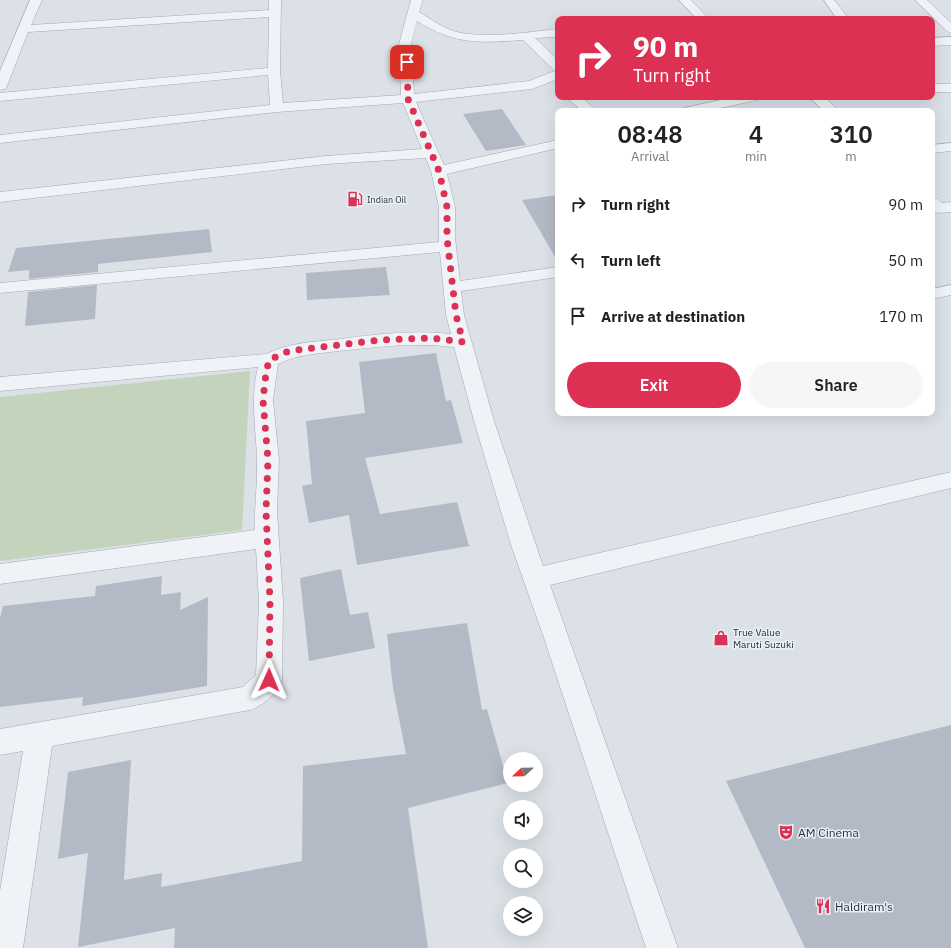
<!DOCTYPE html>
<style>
body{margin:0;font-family:"IBM Plex Sans",sans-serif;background:#f6f6f6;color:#222;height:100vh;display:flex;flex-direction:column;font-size:15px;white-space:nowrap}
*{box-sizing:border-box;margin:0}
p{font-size:13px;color:#767676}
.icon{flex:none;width:22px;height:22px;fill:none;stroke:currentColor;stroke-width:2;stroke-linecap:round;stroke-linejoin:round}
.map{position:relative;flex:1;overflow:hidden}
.panel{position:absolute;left:555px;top:108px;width:380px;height:308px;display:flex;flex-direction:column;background:#fff;border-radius:8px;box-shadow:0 4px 16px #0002}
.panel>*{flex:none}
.hud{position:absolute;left:555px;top:16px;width:380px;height:84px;border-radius:8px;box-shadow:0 4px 16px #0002;background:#dc3153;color:#fff;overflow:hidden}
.needle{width:26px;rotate:248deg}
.tools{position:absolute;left:503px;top:752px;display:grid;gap:8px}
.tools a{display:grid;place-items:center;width:40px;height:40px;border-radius:50%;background:#fff;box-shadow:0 4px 16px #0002;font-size:20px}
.pin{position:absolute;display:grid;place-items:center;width:34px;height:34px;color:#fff;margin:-17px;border-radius:8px;box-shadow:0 2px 6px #0006}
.me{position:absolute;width:44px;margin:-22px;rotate:1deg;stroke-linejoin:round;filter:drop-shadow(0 0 3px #0008)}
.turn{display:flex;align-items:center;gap:14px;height:84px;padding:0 12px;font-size:18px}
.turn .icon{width:52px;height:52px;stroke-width:2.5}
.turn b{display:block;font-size:28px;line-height:34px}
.eta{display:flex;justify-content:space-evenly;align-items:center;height:68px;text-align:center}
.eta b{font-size:24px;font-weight:600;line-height:28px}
.action{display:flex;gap:8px;margin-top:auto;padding:8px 12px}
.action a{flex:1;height:46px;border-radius:24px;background:#dc3153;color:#fff;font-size:16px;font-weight:600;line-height:46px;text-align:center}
.action a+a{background:#f6f6f6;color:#222}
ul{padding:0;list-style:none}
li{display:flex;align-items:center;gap:12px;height:56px;padding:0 12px}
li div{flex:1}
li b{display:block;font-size:15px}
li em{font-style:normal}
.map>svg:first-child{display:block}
</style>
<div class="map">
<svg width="951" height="948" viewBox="0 0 951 948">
<rect width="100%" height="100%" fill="#dce1e8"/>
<path fill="#c3d3bc" d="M250 371 242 530 0 561V397Z"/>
<path fill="#b3bac5" d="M502 109 526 145 486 151 463 114Z
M558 195V262L522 200Z
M209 229 212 252 98 264V272L29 279V270L8 272 16 248Z
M386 267 390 295 307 300 306 273Z
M97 285 95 319 25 326 28 292Z
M436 353 446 401 451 400 463 443 365 458 380 514 457 502 469 546 357 565 349 515 309 523 302 486 312 484 306 421 365 413 359 362Z
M341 569 350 615 368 612 375 648 309 661 300 578Z
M162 576 161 595 181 592 180 610 208 597 207 686 82 706 83 697 0 707V618L3 606 95 596 96 586Z
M467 623 482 710 487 709 508 783 408 808 428 948H174L175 928 78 947 88 853 58 859 68 772 131 760 124 880 162 873 161 887 302 861 303 766 406 754 393 688 387 634Z
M951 725V948H805L726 781Z"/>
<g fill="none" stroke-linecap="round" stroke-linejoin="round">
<g stroke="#a1a8b2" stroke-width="1">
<path id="minor" d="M30 0H42L31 25 269 10V0H281L280 71 283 103 401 95 399 44 411 0H423L419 12C431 19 444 29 457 32 487 39 528 32 558 29V37L535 38 558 60V79L532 89 416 102 444 165 558 140V148L447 174 455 207V238L460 281 558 267V277L461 291 464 315 494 421 543 566 951 472V488L550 585 678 948H646L544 638 511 545 474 421 454 347C415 342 377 347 338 351 316 354 298 354 278 364L273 400 279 460 277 511 283 602 282 680C276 694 264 705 250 710L52 746 23 948H0V891L23 751 0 755V729L243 687 256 675 259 602 256 549 0 584V564L255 530C254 507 258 483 257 459 256 428 250 398 258 367L0 391V377L266 354C292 342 313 342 341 339 377 334 414 330 451 334L446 315 440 252 0 293V283L439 242V207L431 171 426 158 326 164 0 202V192L326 156 422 149 403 103 277 112 0 143V135L270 105 268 75 0 101V93L268 68 269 17 28 32 7 86 5 89 0 90V71ZM417 21C455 45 479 43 523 40L554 70H557L529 81 414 94 411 44Z
M679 0H691L709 19H697Z
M824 0H834L849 19H837Z
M915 0H927L951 23V33L947 31Z
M951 37V45L932 46V38Z
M932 84H951V92H932Z
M566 97H581L597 111H582Z
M734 97H759L757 100 707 111H682L684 108Z
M809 97H824L839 111H824Z
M951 143V151L932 153V145Z
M932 197 938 199 942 203 951 202V212L938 213 932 211Z
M951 285V295L932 299V289Z"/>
</g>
<use href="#minor" fill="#eff2f6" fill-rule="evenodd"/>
</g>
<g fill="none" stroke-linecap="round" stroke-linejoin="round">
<path stroke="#dc3153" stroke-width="7" stroke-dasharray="0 12.6" d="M269 680 270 602 266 511 268 460 263 400 266 373 269 360 289 351 381 340 432 338 463 342 456 315 447 238V207L439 171 408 99 407 62"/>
</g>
<defs>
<g id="fuel-bare" transform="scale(1.2)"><path d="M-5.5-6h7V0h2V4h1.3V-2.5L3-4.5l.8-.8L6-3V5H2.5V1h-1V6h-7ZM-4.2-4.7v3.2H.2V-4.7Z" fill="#dc3153" stroke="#ebf0f5" stroke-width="2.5" paint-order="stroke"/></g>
<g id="shop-bare" transform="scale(1.2)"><path d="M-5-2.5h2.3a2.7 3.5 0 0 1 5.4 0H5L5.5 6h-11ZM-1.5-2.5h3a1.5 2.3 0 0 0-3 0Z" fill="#dc3153" stroke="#ebf0f5" stroke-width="2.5" paint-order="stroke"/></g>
<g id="theatre-bare" transform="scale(1.2)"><path d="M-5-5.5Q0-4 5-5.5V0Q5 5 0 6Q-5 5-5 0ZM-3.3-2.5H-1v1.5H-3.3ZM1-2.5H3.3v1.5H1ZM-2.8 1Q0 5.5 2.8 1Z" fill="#dc3153" stroke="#ebf0f5" stroke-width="2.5" paint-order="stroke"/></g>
<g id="restaurant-bare" transform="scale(1.2)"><path d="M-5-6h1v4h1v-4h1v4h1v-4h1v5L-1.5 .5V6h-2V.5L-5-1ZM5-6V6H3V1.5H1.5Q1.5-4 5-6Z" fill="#dc3153" stroke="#ebf0f5" stroke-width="2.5" paint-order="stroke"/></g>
</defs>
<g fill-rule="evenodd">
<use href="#fuel-bare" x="355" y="199"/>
<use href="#shop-bare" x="721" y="638"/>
<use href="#theatre-bare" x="786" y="832"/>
<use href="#restaurant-bare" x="823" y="906"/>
</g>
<g text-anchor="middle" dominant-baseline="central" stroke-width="3" stroke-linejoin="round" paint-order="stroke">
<g font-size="9" fill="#242f40" stroke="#ebf0f5" text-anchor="start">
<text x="367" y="199">Indian Oil</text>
</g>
<g font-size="10" fill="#242f40" stroke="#ebf0f5" text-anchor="start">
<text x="733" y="632">True Value<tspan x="733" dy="12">Maruti Suzuki</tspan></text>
</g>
<g font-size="12" fill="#242f40" stroke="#ebf0f5" text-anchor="start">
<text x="798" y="832">AM Cinema</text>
<text x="835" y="906">Haldiram's</text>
</g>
</g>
</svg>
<div class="tools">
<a><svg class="needle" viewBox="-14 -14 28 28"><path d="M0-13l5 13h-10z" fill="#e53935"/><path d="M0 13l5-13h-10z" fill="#767676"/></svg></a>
<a><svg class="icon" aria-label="sound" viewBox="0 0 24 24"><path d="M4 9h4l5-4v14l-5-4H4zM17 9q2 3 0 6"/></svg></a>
<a><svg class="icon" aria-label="search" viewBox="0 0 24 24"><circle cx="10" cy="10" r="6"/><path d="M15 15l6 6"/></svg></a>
<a><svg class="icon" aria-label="layers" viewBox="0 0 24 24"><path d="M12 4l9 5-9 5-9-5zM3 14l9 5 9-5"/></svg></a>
</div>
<div class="pin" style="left:407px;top:62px;background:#d93025"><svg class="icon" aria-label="arrive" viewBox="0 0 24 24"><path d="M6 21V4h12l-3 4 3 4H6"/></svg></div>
<svg class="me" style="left:269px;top:680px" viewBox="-20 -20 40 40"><path d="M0-17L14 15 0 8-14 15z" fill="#dc3153" stroke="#fff" stroke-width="4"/></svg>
<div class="hud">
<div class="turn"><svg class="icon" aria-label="right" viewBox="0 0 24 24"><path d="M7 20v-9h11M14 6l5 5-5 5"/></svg><div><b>90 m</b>Turn right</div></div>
</div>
<section class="panel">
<div class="eta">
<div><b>08:48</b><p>Arrival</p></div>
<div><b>4</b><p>min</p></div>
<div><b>310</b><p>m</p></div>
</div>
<ul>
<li><svg class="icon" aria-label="right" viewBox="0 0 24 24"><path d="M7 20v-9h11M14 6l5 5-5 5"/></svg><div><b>Turn right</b></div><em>90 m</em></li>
<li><svg class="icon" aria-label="left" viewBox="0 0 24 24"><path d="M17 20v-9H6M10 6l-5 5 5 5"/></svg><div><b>Turn left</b></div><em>50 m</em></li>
<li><svg class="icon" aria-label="arrive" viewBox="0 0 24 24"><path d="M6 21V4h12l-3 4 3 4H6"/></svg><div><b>Arrive at destination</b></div><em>170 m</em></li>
</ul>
<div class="action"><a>Exit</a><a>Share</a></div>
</section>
</div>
